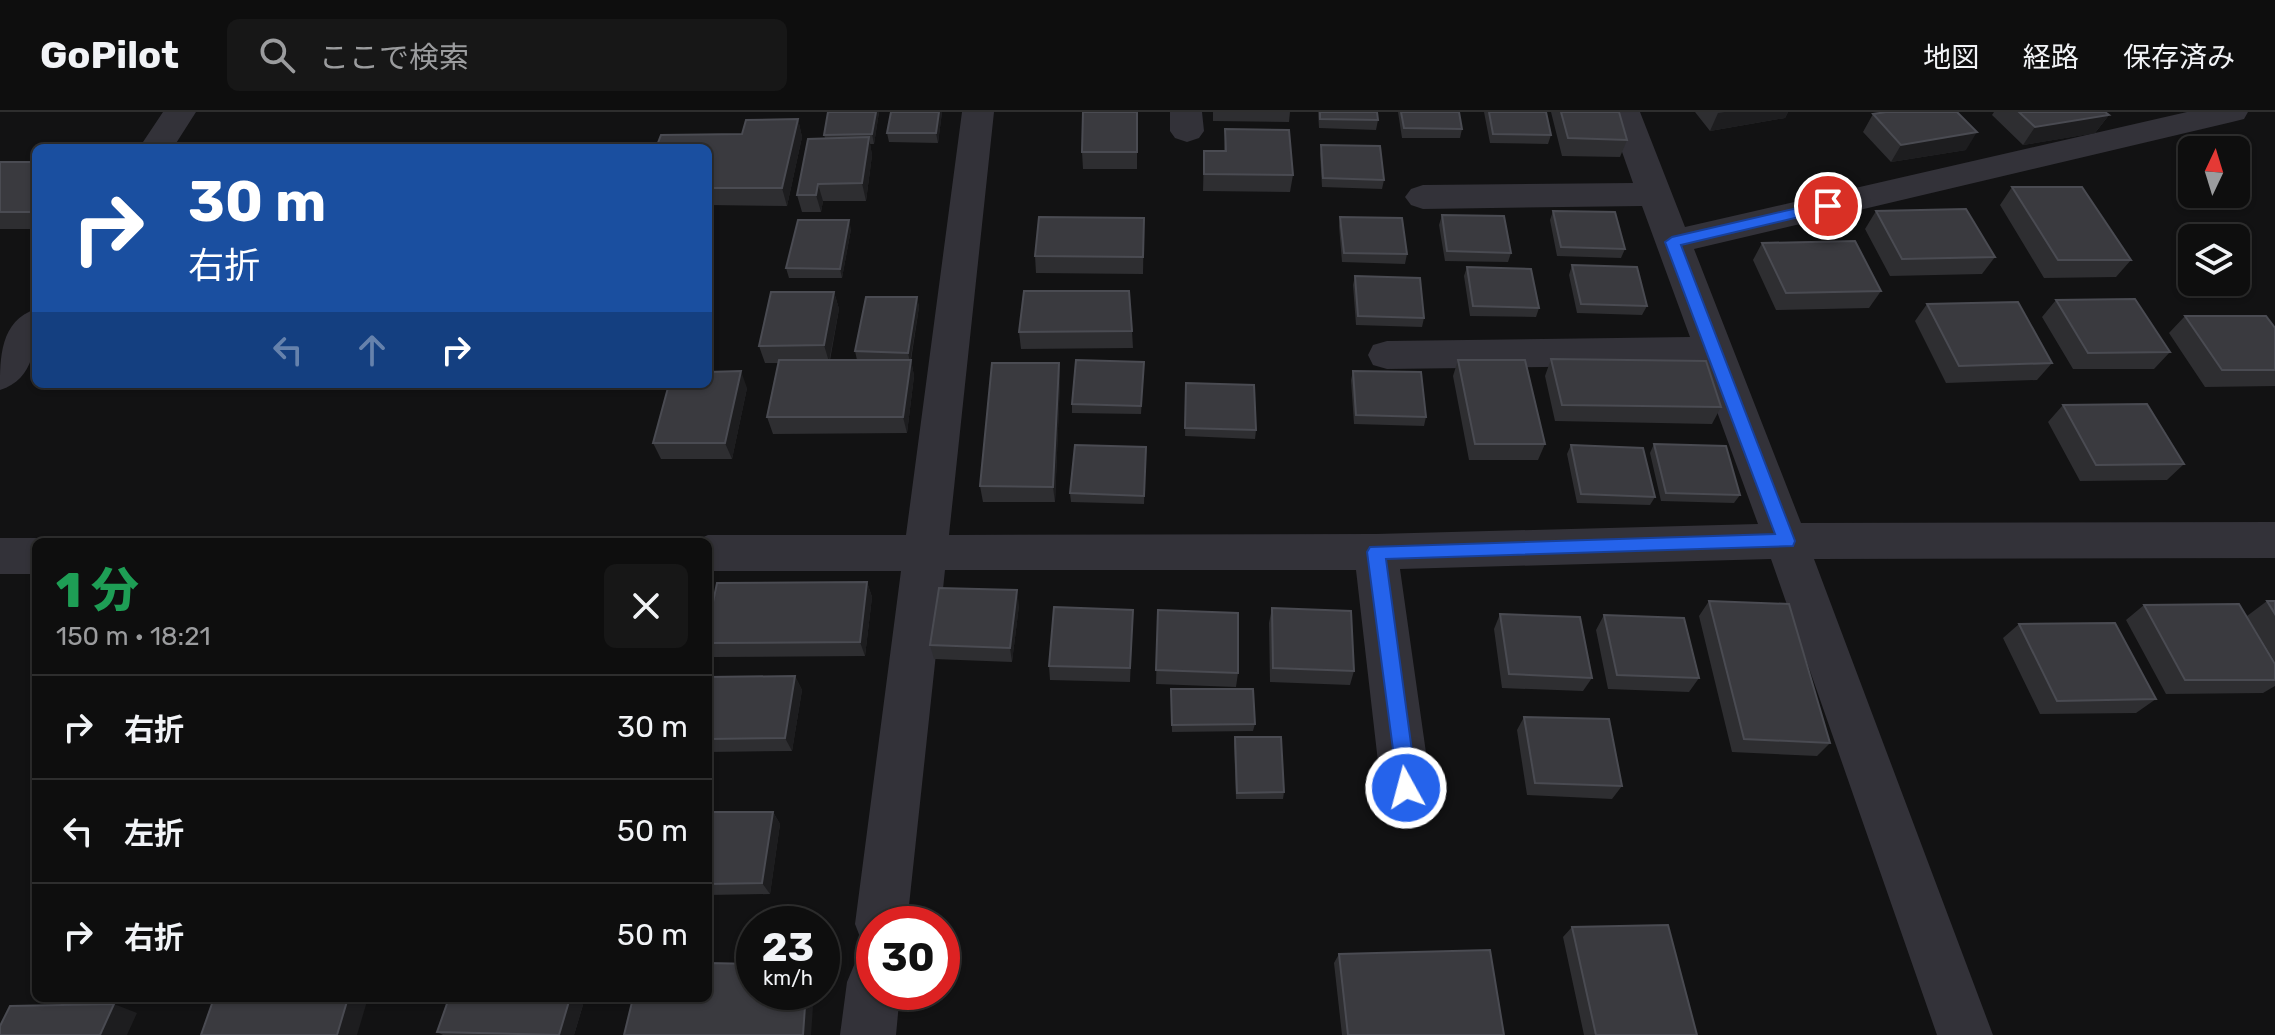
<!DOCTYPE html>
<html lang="ja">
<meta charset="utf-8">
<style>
body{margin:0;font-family:Rubik,"Noto Sans JP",sans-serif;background:#171717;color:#f1f3f6;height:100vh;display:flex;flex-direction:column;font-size:30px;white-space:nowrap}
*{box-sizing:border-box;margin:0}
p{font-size:26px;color:#9b9c9e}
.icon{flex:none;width:44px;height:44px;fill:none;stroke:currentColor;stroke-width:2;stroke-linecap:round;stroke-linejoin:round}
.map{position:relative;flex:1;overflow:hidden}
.details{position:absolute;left:32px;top:426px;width:680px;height:464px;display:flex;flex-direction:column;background:#0e0e0e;border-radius:12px;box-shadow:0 2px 6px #0004,0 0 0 2px #2e2e2e}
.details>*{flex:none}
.top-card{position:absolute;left:32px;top:32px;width:680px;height:244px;border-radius:12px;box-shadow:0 2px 6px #0004,0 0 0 2px #2e2e2e;background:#1a4fa0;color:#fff;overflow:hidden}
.needle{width:52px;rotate:4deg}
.buttons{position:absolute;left:2178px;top:24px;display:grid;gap:16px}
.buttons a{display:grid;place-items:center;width:72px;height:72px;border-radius:12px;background:#0e0e0e;box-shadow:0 2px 6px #0004,0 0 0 2px #2e2e2e;font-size:40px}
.speed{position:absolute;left:736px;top:794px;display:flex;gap:16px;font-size:40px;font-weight:700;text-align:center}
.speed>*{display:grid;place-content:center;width:104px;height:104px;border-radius:50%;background:#0e0e0e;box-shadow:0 2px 6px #0004,0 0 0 2px #2e2e2e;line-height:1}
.speed small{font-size:20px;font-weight:400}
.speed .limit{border:12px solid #d22;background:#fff;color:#111}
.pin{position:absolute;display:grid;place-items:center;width:68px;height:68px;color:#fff;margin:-34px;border:4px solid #fff;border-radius:50%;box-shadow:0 2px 8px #0007}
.me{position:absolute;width:88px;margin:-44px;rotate:353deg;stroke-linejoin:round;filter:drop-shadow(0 0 6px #0008)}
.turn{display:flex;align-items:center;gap:28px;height:168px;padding:0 24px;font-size:36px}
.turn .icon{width:104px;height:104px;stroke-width:2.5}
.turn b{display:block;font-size:56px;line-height:68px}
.lanes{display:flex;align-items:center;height:76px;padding:0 24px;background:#0003;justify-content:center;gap:40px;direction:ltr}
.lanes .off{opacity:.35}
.round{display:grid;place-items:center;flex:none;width:84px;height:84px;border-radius:12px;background:#171717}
.head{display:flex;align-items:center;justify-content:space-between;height:136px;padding:0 24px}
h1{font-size:48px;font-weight:800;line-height:60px;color:#1e9e55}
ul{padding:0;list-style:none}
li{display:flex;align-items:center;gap:24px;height:104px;padding:0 24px;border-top:2px solid #2e2e2e}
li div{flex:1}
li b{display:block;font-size:30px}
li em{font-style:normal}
header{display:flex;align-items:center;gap:48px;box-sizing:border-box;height:112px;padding:0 40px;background:#0e0e0e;border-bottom:2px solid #2e2e2e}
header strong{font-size:38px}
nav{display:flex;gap:44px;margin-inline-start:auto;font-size:28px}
.search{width:560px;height:72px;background:#171717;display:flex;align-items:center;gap:20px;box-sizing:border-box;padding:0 28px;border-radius:12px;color:#9b9c9e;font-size:30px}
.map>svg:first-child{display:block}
</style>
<header>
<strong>GoPilot</strong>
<div class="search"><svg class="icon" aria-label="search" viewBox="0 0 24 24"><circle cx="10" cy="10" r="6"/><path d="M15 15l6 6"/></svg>ここで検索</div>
<nav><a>地図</a><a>経路</a><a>保存済み</a></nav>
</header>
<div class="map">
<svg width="2275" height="923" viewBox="0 0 2275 923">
<rect width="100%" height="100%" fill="#121213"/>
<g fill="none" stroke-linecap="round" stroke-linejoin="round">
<path fill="#333239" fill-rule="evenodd" d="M163 0H196L173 36H139Z
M962 0H994L949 423 1376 422 1758 412 1700 253 1387 257 1373 253 1368 243 1373 233 1387 229 1690 225 1642 94 1423 97 1411 93 1405 85 1411 77 1423 73 1633 71 1608 0H1640L1685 115 2187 0H2248L2244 7 2232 10 1694 137 1801 411 2275 410V446L1814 447 1993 923H1937L1771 447 1400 457 1431 676 1423 692 1406 699 1389 692 1381 676 1356 458H945L907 812H874V835L862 830 855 812 901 459H708V430H692L708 423H906Z
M1170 0H1202L1204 19 1199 26 1187 30 1175 26 1170 19Z
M36 197C36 229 37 266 0 278 0 245 0 209 36 197Z
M0 426H36L47 430H36V462H0Z
M874 843V880H900L896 923H840L847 870 855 851Z"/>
</g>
<path fill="#2e2e31" d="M828 0H879L874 32H870L872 43 866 89H823L821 100H802L797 83 825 26 824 23Z
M942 0 938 31 889 30 887 21Z
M1137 0V57H1083L1082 40Z
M1213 0H1290L1289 10 1213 9Z
M1318 0H1377L1378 8 1376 18 1319 16Z
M1398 0H1459L1462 17 1460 26H1402Z
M1484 0H1546L1551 23 1548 32 1490 31Z
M1551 0H1619L1627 28 1620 45 1562 44Z
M1695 0H1788L1785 6 1710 19Z
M1994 0H2105L2109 3 2095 21 2023 33 1992 3Z
M1873 2 1966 38 1891 50 1863 20Z
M798 7 802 25 787 94 708 93V36L742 22Z
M1225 17 1293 63 1290 80 1203 79 1204 39H1224Z
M1321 33 1384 68 1382 77 1322 75 1320 42Z
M0 50H36V117H0Z
M2012 75 2131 148 2116 165 2044 166 2000 93Z
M1553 99 1625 137 1621 146 1557 144 1550 108Z
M1876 99 1995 145 1982 162 1890 164 1865 117Z
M1442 103 1511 141 1508 150 1445 149 1439 113Z
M1340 105 1407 142 1405 152 1342 150 1339 114Z
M1144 106 1143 162 1036 161 1035 144Z
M851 117 842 166H789L786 156Z
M1762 131 1881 179 1869 196 1776 198 1753 148Z
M1572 153 1647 194 1642 203 1577 201 1569 163Z
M1467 155 1539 196 1536 205 1470 204 1464 164Z
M1355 164 1424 206 1422 215 1356 213 1353 173Z
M834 180 839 197 830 248H857L855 239 917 185 919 195 911 248 914 264 907 321 773 322 767 305 779 251H765L759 234Z
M2056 188 2170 240 2154 257H2073L2042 205Z
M1927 192 2052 251 2037 268 1946 271 1915 209Z
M2185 204 2275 216V274L2205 275 2169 221Z
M1132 219 1133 236 1021 237 1019 220Z
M708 247 713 260 747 276 732 347H661L653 331Z
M1551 247 1721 295 1712 312 1555 309 1545 264Z
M1458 248 1545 332 1538 348H1469L1453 264Z
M1144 250 1141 302 1072 301V292Z
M1059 251 1060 268 1055 390H983L980 374Z
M1353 259 1426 305 1424 314 1354 312 1351 268Z
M1186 271 1256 318 1255 327 1185 324Z
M2063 293 2184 352 2167 368 2080 369 2048 310Z
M1654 332 1740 383 1734 391 1661 389 1650 341Z
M1571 333 1655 385 1650 393 1577 391 1567 342Z
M1146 335 1144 392 1071 390 1070 381Z
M867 470 872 485 865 544 713 545 708 537V514Z
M1709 489 1830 631 1817 644 1732 640 1699 504Z
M2267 489H2275V550L2247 504Z
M1019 493 1012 550 934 547 930 533Z
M2144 493 2275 552V574L2263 581 2166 582 2126 508Z
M1272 496 1354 559 1350 573 1270 570 1269 511Z
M1133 498 1130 570 1050 568 1049 554Z
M1158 498 1238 561 1236 575 1156 572Z
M1500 502 1592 566 1583 579 1502 576 1494 517Z
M1604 503 1699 566 1689 580 1608 577 1596 518Z
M2019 512 2156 587 2136 601 2040 602 2003 526Z
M795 564 802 578 792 639 708 640V565Z
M1171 577 1255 612 1253 619 1172 620Z
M1524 605 1622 674 1612 687 1527 683 1517 618Z
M1235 625 1284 680 1283 687H1236L1234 632Z
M708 700H773L780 712 770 782 708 783Z
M1572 815 1697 923H1584L1563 825Z
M1339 842 1504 923H1342L1334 851Z
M449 886H585L574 923H443L437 920Z"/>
<path fill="#1d1d1f" d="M876 0H879L874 32 872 22Z
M939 0H942L938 31 936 21Z
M1725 0H1788L1785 6 1710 19 1718 1Z
M2109 3 2095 21 2023 33 2035 15Z
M798 7 802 25 787 94 782 76Z
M1977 20 1966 38 1891 50 1901 33Z
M869 25 872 43 866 89 862 71Z
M818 72 823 89 821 100 816 83Z
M849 108 851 117 842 166 840 157Z
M834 180 839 197 829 250 824 233Z
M917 185 919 195 910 250 908 241Z
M708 247 715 263 708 267Z
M911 248 914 264 907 321 903 305Z
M1059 251 1060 268 1055 390 1053 375Z
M741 259 747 276 732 347 725 331Z
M867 470 872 485 865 544 860 530Z
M1017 478 1019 493 1012 550 1010 536Z
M795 564 802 578 792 639 785 626Z
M773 700 780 712 770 782 762 771Z
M806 880H814L811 923H803Z
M348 886H368L357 923H337Z
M570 886H585L574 923H559Z
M114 892 137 901 127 923H100Z"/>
<path fill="#3a3a3f" stroke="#4a4b52" stroke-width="2" d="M828 0H876L872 22 824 23Z
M891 0H939L936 21H887Z
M1083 0H1137V40H1082Z
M1320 0H1377L1378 8 1320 7Z
M1401 0H1459L1462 17 1404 16Z
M1489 0H1546L1551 23 1493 22Z
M1561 0H1619L1627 28 1568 26Z
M1886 0H1957L1977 20 1901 33 1873 2Z
M2019 0H2105L2109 3 2035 15Z
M798 7 782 76H708V36H656L661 23 742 22 746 8Z
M1225 17 1289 18 1293 63 1204 62V39H1226Z
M869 25 862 71 818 72 816 83H797L808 27Z
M1321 33 1380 34 1384 68 1323 66Z
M0 50H36V100H0Z
M2012 75H2082L2131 148H2058Z
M1966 97 1995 145 1902 147 1876 99Z
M1553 99 1615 100 1625 137 1561 135Z
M1442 103 1504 104 1511 141 1447 139Z
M1039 105 1144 106 1143 145 1035 144Z
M1340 105 1402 106 1407 142 1344 141Z
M798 108H849L840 157 786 156Z
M1855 129 1881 179 1786 181 1762 131Z
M1572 153 1637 155 1647 194 1581 192Z
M1467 155 1531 157 1539 196 1473 194Z
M1355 164 1420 166 1424 206 1358 204Z
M1024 179H1129L1132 219 1019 220Z
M771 180H834L824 233 759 234Z
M866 185H917L908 241 855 239Z
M2135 187 2170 240 2088 241 2056 188Z
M2018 190 2052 251 1959 254 1927 192Z
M2185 204H2266L2275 216V258H2222Z
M1551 247 1706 249 1721 295 1562 293Z
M779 248H911L903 305H767Z
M1076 248 1144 250 1141 294 1072 292Z
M1458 248H1525L1545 332H1475Z
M992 251H1059L1053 375 980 374Z
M741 259 725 331H653L669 272H708V260Z
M1353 259 1421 260 1426 305 1356 303Z
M1186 271 1254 273 1256 318 1185 316Z
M2147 292 2184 352 2096 353 2063 293Z
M1654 332 1726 334 1740 383 1666 381Z
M1075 333 1146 335 1144 384 1070 381Z
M1571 333 1643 336 1655 385 1581 382Z
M867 470 860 530 708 531V514L717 471Z
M939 476 1017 478 1010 536 930 533Z
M1709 489 1789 492 1830 631 1744 627Z
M2267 489H2275V502Z
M2239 492 2275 552V568H2185L2144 493Z
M1054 495 1133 498 1130 556 1049 554Z
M1272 496 1351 499 1354 559 1273 556Z
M1158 498 1238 501V561L1156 558Z
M1500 502 1580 505 1592 566 1509 562Z
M1604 503 1684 506 1699 566 1617 563Z
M2115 511 2156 587 2057 589 2019 512Z
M795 564 785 626 708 627V565Z
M1171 577H1253L1255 612 1172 613Z
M1524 605 1609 607 1622 674 1535 671Z
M1235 625H1281L1284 680 1237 681Z
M708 700H773L762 771 708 772Z
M1668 813 1697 923H1596L1572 815Z
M1490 838 1504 923H1348L1339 842Z
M708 851 754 852V880H806L803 923H624L633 886H708Z
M214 886H348L337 923H201Z
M449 886H570L559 923 437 920Z
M114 892 100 923H0V914L10 894Z"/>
<path fill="#2563eb" stroke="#184099" stroke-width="2" d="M1828 89 1833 91V97L1681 133 1795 429 1793 434 1386 447 1417 676 1414 683 1406 686 1399 683 1367 440 1370 435 1775 422 1665 130 1672 125Z"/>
</svg>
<div class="buttons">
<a><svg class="needle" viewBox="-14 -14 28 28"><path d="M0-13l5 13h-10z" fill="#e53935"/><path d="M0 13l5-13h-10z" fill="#9b9c9e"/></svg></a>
<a><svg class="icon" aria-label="layers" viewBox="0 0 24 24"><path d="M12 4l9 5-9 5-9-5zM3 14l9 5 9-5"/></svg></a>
</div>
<div class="speed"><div>23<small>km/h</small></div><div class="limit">30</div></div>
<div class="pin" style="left:1828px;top:94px;background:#d93025"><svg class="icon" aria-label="arrive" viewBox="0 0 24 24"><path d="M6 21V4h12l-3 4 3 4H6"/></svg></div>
<svg class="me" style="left:1406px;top:676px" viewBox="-20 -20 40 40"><circle r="17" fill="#2563eb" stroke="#fff" stroke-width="3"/><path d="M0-11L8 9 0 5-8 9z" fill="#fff"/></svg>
<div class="top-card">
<div class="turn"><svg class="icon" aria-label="right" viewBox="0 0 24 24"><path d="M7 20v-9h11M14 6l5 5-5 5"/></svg><div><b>30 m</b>右折</div></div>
<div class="lanes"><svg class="icon off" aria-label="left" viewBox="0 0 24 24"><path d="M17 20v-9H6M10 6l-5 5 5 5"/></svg><svg class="icon off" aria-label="ahead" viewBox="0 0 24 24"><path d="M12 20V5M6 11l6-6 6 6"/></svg><svg class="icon" aria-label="right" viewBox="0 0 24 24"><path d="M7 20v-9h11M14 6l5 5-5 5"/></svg></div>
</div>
<section class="details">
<div class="head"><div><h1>1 分</h1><p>150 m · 18:21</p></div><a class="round"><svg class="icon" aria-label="close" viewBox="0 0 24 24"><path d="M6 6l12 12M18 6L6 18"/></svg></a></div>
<ul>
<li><svg class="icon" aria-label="right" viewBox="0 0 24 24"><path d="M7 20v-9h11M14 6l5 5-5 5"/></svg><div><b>右折</b></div><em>30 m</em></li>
<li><svg class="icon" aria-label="left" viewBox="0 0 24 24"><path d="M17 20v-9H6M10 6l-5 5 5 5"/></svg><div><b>左折</b></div><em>50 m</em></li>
<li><svg class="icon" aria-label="right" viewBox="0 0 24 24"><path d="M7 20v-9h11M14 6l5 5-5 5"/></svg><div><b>右折</b></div><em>50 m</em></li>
</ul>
</section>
</div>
